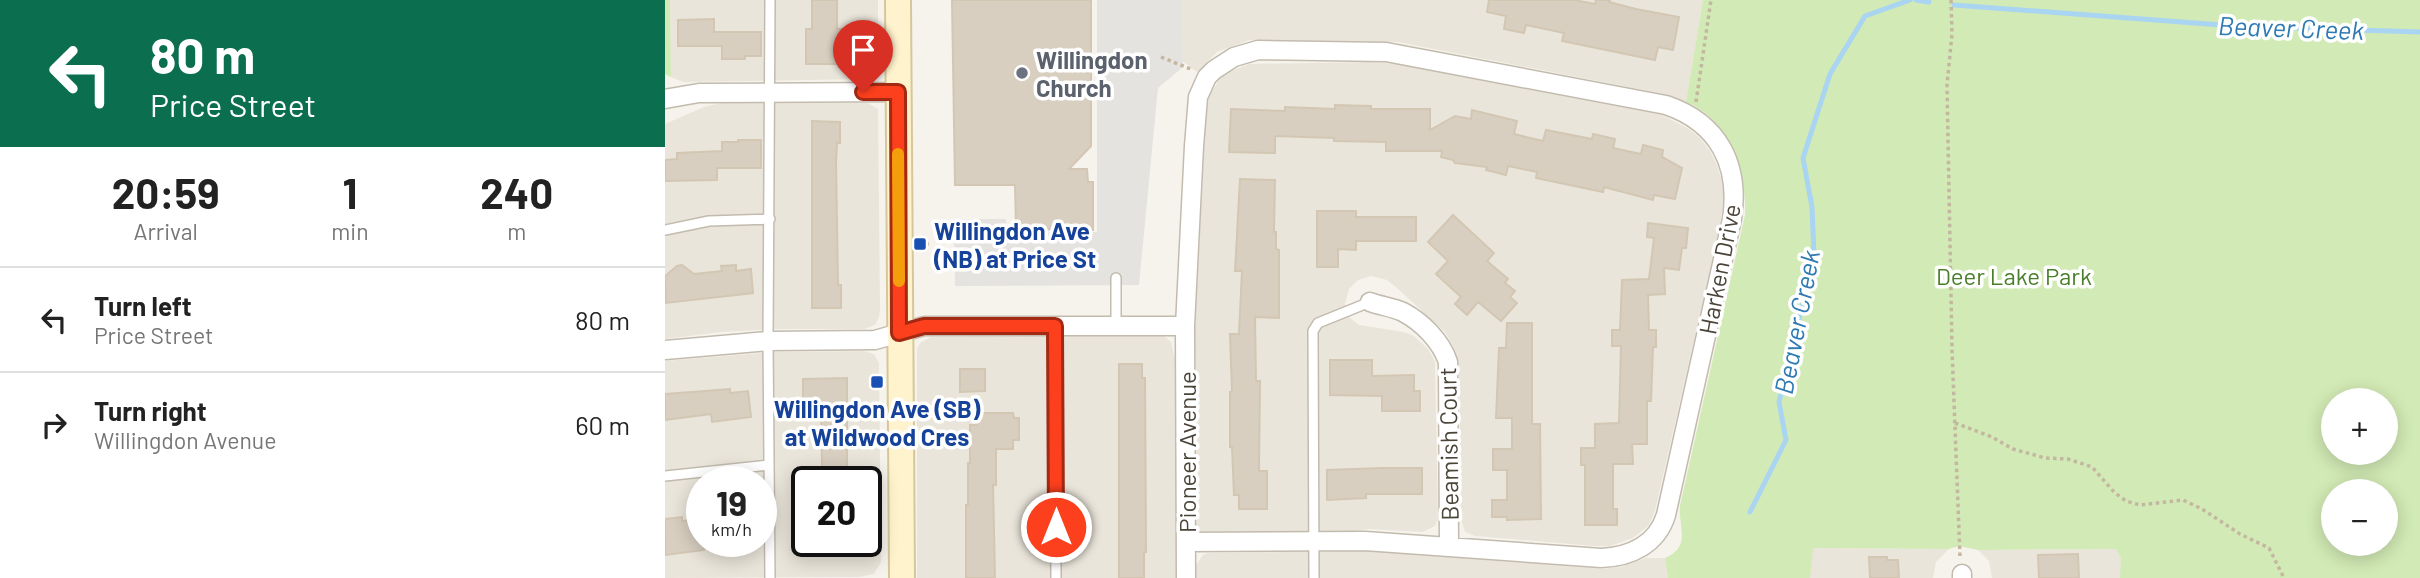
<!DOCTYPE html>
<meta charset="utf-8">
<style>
body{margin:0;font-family:Barlow,sans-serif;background:#f6f6f6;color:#222;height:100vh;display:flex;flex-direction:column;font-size:26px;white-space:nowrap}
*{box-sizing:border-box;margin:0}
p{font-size:23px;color:#767676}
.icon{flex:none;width:38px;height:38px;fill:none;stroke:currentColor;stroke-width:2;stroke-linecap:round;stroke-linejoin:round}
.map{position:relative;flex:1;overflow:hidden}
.drawer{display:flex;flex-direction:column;background:#fff;width:665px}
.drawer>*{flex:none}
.guide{background:#0b6e4f;color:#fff;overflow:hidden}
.controls{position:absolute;left:1656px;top:388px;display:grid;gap:14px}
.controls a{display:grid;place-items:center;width:77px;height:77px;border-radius:50%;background:#fff;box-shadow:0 4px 18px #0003;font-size:35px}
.speed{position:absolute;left:21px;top:466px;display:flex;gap:14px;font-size:35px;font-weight:700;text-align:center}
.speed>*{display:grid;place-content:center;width:91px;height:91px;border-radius:50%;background:#fff;box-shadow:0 4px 18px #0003;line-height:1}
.speed small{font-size:18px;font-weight:400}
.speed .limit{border:4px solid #111;border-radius:10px;background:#fff;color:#111}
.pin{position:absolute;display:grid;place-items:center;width:60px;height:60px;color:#fff;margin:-72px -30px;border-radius:50% 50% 50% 0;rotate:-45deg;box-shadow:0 0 7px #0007}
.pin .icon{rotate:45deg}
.me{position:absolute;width:77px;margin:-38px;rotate:0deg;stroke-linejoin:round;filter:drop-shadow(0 0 5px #0008)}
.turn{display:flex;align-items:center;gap:24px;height:147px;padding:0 35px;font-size:32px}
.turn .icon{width:91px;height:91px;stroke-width:2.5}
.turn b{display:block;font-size:49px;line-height:60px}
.eta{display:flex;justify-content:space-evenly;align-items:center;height:119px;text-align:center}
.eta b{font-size:42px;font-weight:700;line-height:49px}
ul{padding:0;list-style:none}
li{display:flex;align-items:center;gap:21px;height:105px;padding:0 35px;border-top:2px solid #e0e0e0}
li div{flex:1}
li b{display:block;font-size:26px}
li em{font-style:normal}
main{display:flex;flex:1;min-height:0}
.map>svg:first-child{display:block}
</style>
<main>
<section class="drawer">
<div class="guide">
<div class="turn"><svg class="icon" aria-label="left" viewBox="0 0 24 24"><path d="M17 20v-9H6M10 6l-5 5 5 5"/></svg><div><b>80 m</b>Price Street</div></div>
</div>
<div class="eta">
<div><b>20:59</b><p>Arrival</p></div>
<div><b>1</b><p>min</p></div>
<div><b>240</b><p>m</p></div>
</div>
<ul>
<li><svg class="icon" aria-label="left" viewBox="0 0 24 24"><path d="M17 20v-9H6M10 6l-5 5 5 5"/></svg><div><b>Turn left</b><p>Price Street</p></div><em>80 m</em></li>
<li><svg class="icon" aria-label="right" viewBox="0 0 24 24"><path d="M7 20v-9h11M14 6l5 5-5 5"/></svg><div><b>Turn right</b><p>Willingdon Avenue</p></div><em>60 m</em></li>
</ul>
</section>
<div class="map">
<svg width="1755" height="578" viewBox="0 0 1755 578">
<rect width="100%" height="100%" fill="#f6f3ec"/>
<path fill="#eae5da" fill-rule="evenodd" d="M5 0H213V71L209 77 202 79 18 82 6 77Z
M516 0H1038L1021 102 1000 94 733 42 584 40 552 52 532 72 517 61Z
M706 62 732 64 997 115 1024 129 1035 138 1045 151 1052 165 1058 185V205L1054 230 990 511 984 525 968 538 945 546H929L810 536 800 532 796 519 794 371 788 346 780 332 732 288 722 280 706 276 693 280 684 289 680 304 683 316 694 325 739 332 749 336 763 349 770 361 773 518 770 526 758 532 704 529 690 531 537 533 531 529 530 327 541 112 545 94 555 79 562 73 584 64Z
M56 103H203L213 109 215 309 214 317 210 325 199 329H112L56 332 0 339V124L39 107Z
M493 335 499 336 506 342 512 369V578H252V349L255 343 266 337Z
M199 351 209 354 214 363 216 562 209 574 194 577 0 578V361L107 352ZM37 481H96V541H37ZM142 481H201V541H142Z
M1146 548 1284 549 1271 562 1268 578H1145Z
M1455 549 1518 578H1327L1324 561 1313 550Z
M707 551 938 569 956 567 981 558H1000L1003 578H530L531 565 538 555 543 553Z"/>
<path fill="#d2eab5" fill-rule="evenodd" d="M0 0H5L6 77 0 74Z
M1038 0H1755V578H1455L1456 558 1451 549 1313 550 1294 546 1284 549 1148 548 1145 578H1003L1000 558C1027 547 1013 526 1015 506L1080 215C1082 170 1065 120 1021 102ZM1668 401H1720V453H1668ZM1668 492H1720V544H1668Z"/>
<path fill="#e5e3e0" d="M432 0H516L518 67 493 88 474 285 290 286 289 219H341V242H346V233L432 232Z"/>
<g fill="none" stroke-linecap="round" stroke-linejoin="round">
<path stroke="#a9d4f2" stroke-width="5" d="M1251 0 1264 2
M1289 5 1570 26 1755 32
M1085 512 1121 440 1114 402 1149 256 1147 207 1138 158 1165 74 1200 16 1245 0"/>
</g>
<path fill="#d8cfc1" stroke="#d3c7b4" stroke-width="2" d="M147 0H172V29H176L172 64H141V29H147Z
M287 0H426V146L404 169H422L423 182H428V230L351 229 350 185H290Z
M824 0H909L930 4 931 0H945L944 2 971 9 1014 17 1008 50 993 47 990 60 897 41 899 33 861 25 859 33 839 29 841 16 822 12Z
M49 19V32H96V56H80V59H57V46H13V20Z
M670 105 706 106V109H765V130L790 116 806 119 807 110 852 121 849 134 878 141 881 130 927 139 928 134 950 139 948 148 976 154 978 145 998 150 997 157 1017 168 1010 199 989 195 988 200 939 187 938 192 871 178 872 172 843 166 841 175 821 170 822 167 790 163 788 160 776 157 777 151H721V142L669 141V138L610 136V153L564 152 566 109 620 111V107L670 109Z
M147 121 175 122V143H172L171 162 173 285H176V308H147Z
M73 140H96V168H52V180L0 181V160L12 159V153L57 151V142H73Z
M575 179 610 180 609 232H611V249L614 250V318L590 317 591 381H595L594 471H602V509H574V495H569L567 447H565V392H567L565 334H574L577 271H570Z
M652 211H691V217H751V241H691V250L673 249V267H652Z
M788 215 829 253 822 261 843 279 840 283 850 291 845 297 852 303 836 321 813 302 802 315 790 304 796 297 771 274 783 261 763 242Z
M983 223 1023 228 1021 248H1017L1014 270 999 268 1000 294 983 295 984 330H991V347H988L986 401H982V444H967L968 464H948V509H952V525H920V465H916V448H930V424L954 423 956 346H947V330H955L957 280 984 279 989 238 982 237Z
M17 265 29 274 57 271 56 266 71 265V271L86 269 88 293 1 303 0 276 12 266Z
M842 323H867V424H875L876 519 842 520V517H827V500H842V470H828V449H847V418H831L834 348H841Z
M665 360H707V376L749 375V391H755V411H717V396L665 395Z
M454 364H477V378H480L481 552H479V578H454Z
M295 369H320V391L295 392Z
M182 378V481H154V467H157L156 405H138V379Z
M65 389V393L83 391 86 417 47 422 46 414 0 420V394Z
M311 413H348L349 418H354V440H348V449H331V485H328L330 578H301V505H303V463H305V425H311Z
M717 468H757V494H701V498L662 500V470Z
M17 517V521L33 519 34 528 36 527 39 550 0 555V519Z
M1413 554 1414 578H1374L1373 555Z
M1204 557H1222V560H1233L1234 578H1205Z"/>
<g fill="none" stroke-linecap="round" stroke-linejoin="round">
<g stroke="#c2bbae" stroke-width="12">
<path id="lane" d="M0 230 44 221 105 219
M451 325V278
M390 326 391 578
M0 476 104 465
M105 578 103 341 105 0
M649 578 648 331 653 323 705 302"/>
</g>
<g stroke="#c2bbae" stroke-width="21">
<path id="street" d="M0 99 34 93 233 92
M705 302C715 306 728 307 738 312 757 322 776 341 783 362L784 546
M0 350 103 341 210 340 259 326H520
M1297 574V578
M521 578 520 326 529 146 533 97 542 77 549 70 569 57 593 50 721 52 1001 105C1054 123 1075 165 1067 219L1001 515C992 544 966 557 936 558L700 541 521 542"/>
</g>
<g stroke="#d6c79b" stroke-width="28">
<path id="secondary" d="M233 0 237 578"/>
</g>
<path stroke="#c4b79f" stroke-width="3.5" stroke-dasharray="3.5 3.5" stroke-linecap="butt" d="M1286 0 1287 34 1282 85 1287 349 1295 557
M496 57 528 70
M1031 102 1046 0
M255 244H264
M1290 423 1327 437 1348 449 1380 458 1403 459 1427 467 1449 492 1461 501 1475 505 1518 500 1537 509 1575 534 1604 548 1619 578"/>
<use href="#lane" stroke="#fff" stroke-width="9"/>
<use href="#street" stroke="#fff" stroke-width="18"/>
<use href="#secondary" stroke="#fff3cd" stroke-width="24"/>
</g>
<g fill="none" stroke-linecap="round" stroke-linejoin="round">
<g stroke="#a42913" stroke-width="18">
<path id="route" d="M198 92H233L234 333 259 326H390L391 527"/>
</g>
<use href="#route" stroke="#fc3f1d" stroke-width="12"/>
<path stroke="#f59e0b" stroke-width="12" d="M233 154 234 281"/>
</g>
<circle fill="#6b7280" stroke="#fff" stroke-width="2.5" cx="357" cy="73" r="7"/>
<g fill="#1a4fb4" stroke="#fff" stroke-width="2.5">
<rect x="248" y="237" width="14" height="14" rx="3.5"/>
<rect x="205" y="375" width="14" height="14" rx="3.5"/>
</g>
<g text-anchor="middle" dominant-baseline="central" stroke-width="7" stroke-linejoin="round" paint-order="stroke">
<g font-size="24" font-weight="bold" fill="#5b616d" stroke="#fff" text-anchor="start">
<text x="371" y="59">Willingdon<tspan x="371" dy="28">Church</tspan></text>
</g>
<g font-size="24" font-weight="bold" fill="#164399" stroke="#fff" text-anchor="start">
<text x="269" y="230">Willingdon Ave<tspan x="269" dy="28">(NB) at Price St</tspan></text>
<text x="212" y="408" text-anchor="middle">Willingdon Ave (SB)<tspan x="212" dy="28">at Wildwood Cres</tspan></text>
</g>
<g font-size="24" fill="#4b4439" stroke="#fff">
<text transform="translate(1054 269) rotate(-79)">Harken Drive</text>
<text transform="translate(783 444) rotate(-91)">Beamish Court</text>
<text transform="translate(521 452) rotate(-90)">Pioneer Avenue</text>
</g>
<g font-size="24" fill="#4a7f2a" stroke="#fff">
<text x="1349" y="275">Deer Lake Park</text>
</g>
<g font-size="26" font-style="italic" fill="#2e7ab2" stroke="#fff">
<text transform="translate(1626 27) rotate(2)">Beaver Creek</text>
<text transform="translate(1131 322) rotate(-79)">Beaver Creek</text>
</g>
</g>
</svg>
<div class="controls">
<a>+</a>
<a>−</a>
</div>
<div class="speed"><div>19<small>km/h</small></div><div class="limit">20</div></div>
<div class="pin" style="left:198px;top:92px;background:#d93025"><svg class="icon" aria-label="arrive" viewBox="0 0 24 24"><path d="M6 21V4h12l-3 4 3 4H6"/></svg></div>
<svg class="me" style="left:391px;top:527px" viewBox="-20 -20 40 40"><circle r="17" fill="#fc3f1d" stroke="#fff" stroke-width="3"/><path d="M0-11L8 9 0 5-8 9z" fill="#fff"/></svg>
</div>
</main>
